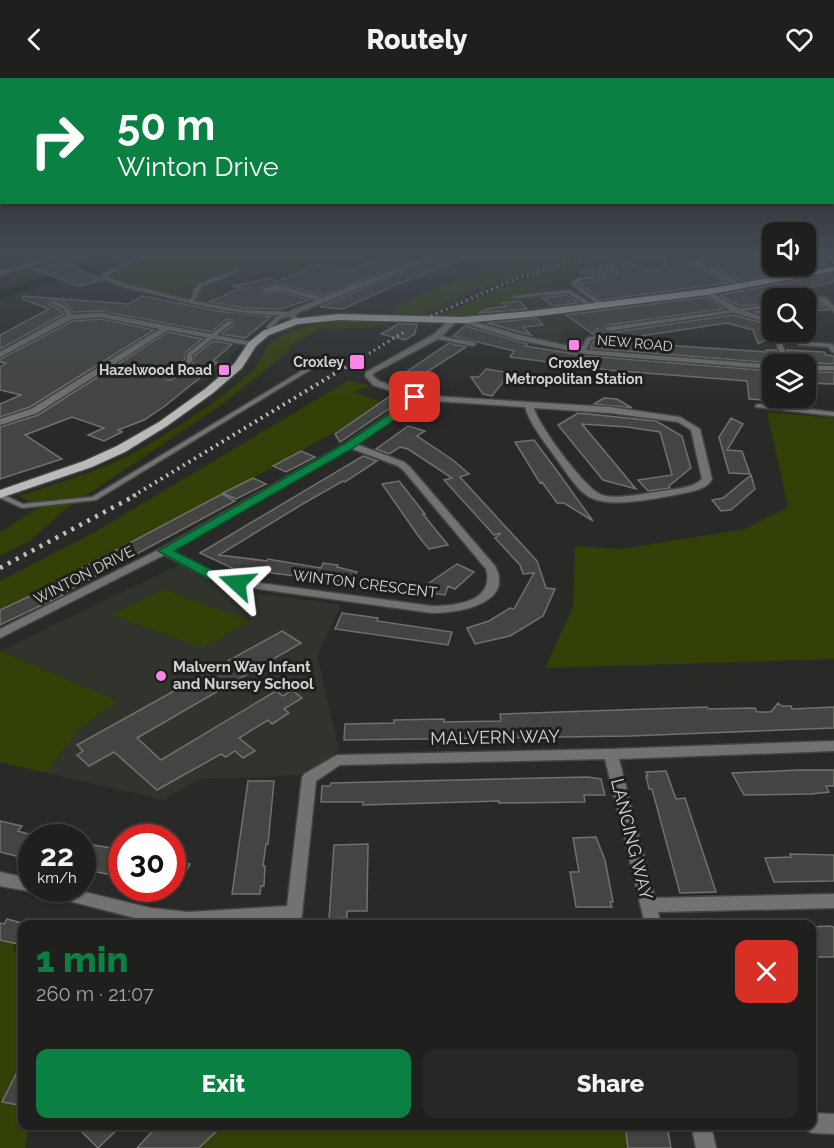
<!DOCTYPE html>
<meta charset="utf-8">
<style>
body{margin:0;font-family:Raleway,sans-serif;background:#272826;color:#f1f3f6;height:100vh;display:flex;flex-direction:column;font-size:22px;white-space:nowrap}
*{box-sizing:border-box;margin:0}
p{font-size:20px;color:#a1a3a4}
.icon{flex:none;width:33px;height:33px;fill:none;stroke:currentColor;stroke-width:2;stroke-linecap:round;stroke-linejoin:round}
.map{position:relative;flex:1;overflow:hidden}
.side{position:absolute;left:18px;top:842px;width:798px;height:210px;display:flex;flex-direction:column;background:#1f201d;border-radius:12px;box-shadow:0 2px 4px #0004,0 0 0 2px #3c3e3b}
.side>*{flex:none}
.banner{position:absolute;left:0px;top:0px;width:834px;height:126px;box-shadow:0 2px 4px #0004,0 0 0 2px #3c3e3b;background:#0b8043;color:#fff;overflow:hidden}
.controls{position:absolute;left:762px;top:144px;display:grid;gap:12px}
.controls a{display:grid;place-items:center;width:54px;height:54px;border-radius:12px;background:#1f201d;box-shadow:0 2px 4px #0004,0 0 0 2px #3c3e3b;font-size:30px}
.speed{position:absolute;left:18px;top:746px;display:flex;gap:12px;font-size:30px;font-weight:700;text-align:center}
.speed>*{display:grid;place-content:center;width:78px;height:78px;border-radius:50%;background:#1f201d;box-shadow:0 2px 4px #0004,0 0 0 2px #3c3e3b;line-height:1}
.speed small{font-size:15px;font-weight:400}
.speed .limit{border:9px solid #d22;background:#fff;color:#111}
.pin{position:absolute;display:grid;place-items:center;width:51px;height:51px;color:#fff;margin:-26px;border-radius:12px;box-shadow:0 3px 9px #0006}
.me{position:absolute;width:66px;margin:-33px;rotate:289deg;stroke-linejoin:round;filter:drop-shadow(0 0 4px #0008)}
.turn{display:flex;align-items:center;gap:21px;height:126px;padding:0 18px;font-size:27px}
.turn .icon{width:78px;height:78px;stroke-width:2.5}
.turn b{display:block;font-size:42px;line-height:51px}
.round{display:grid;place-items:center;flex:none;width:63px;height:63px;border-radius:12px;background:#272826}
.head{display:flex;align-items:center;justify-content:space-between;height:102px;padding:0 18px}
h1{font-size:36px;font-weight:800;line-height:45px;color:#0b8043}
.button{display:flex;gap:12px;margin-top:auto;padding:12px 18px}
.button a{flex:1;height:69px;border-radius:12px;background:#0b8043;color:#fff;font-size:24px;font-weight:800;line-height:69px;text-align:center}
.button a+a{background:#272826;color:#f1f3f6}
header{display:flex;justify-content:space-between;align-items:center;height:78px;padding:0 18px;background:#1f201d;font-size:27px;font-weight:800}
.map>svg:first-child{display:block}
</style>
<header><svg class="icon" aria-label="back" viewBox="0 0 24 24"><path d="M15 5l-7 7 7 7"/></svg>Routely<svg class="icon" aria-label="heart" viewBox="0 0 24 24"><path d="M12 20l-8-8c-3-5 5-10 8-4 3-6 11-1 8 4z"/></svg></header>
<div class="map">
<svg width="834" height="1070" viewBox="0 0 834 1070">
<rect width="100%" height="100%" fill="#292a27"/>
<path fill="#31342c" d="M259 183 284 189 232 201 236 203 212 213 221 215 205 224 169 216 205 199Z
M544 206 554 213 574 211 593 225 473 237Z
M240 234 274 238 240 268 203 306 154 298Z
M562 236 585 252 565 253 558 265 483 246Z
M180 486H186L231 512 341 527 317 578 339 672 328 682 307 692 303 697 200 701 163 722 0 684V573Z"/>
<path fill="#314006" d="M152 177H338L298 193 259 183 205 199 169 216 148 211 110 199 112 194Z
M534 177H581L473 213 421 237 386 234 441 207Z
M602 177H636L560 200 473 237 435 239 543 193Z
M354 242 375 243 392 249 320 251 287 269 292 271 224 325 66 431 31 462 0 478V454L40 429 19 418C65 403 114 389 154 363 187 343 222 320 251 294 262 284 265 266 279 259 302 246 328 244 354 242Z
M349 302 370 308 354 314 377 322 385 330 369 332 342 350 253 400 56 504 52 508 0 533V503L95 454Z
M767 334 834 340V581L545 590 573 529 575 468 621 471 745 451 788 429Z
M164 511 250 543 203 570 112 537Z
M0 573 118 623 79 651 46 695 0 684Z
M0 862 13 865 15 874 22 875V1047H30L25 1070H0Z
M223 1047H625L628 1070H199Z"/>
<path fill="#111801" d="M122 177C113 191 21 214 0 221V212L105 178Z"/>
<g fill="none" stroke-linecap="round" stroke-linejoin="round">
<path fill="#111801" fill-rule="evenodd" d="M25 177H46L44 180 0 192V183Z"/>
</g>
<path fill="#444542" stroke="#70716e" stroke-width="1.5" d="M389 177H427L322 217 278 205 259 210 267 217 280 214 309 222 281 231 244 230 209 224 241 210 232 208 270 200 276 204 318 187 348 193Z
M442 177 472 178 395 207 343 231 320 229Z
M665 177H703L689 181 688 184 727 205 602 222 580 206 595 202 597 198 595 196 579 195 600 188 602 192 599 194 600 199 617 195V191L607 186 620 182 647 192 664 189Z
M720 177H772V188H806V177H813L826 186 815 188 818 189 740 203 705 184Z
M66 185 102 202 79 208 35 192Z
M832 196 834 204 807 210 817 219 818 225 828 232 806 233V220H772V226L740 228 719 217Z
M567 217 578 225 554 228 542 220Z
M23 218 129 226 143 218 217 233 271 239 245 260 222 256 234 246 233 242 227 241 211 254 101 233 73 234 63 224 51 221 49 223 50 227 62 233 64 236 0 271V257L49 231 22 221Z
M706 219 724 231 608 247 603 252 597 251 593 256 566 237Z
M519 223 527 231 479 235 487 231 506 228 502 225Z
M759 233 772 241V254L777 255 758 266 753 252 727 245 634 259V265L766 274V272H776L781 283H771L772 285 590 270 593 264H604L600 262 605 254 608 255 732 237 760 244 766 242V238L754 234Z
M537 240 543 247 523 249 531 257 487 245Z
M101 241 154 252 30 329 0 339V326L21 317 0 312V289L6 285 0 284V281L73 243Z
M398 246H417L415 256 405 262 381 256Z
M465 248 527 266 525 268 587 278 772 293V320H777L778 323 749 321 747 303 607 292 556 283 555 285 510 279 514 273 453 258Z
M168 254 202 261 186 274 185 281 165 296 166 302H171L193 285 194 278 213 263 232 266 212 284H217L207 294 165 328 144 342 118 352 122 354 104 363 88 357 104 350 72 339 25 357 62 381 0 401V349L38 337Z
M449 265 466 269 416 301 400 298Z
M787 272 824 274 826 277 834 278V286L792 284Z
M486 291 510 295 492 318 483 316 471 299H479Z
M806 294H834V306L806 305Z
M393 316 405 320 340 364 335 356Z
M604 320 617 321 632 330 594 326Z
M578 335 656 343 682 358 691 390 669 408 670 410 648 413 638 402 672 397 660 354 627 349 582 346 636 411 603 402 558 347Z
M731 340 743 346 727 372 742 373 750 396 729 395 719 359Z
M408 348 425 353 417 358 453 382 469 396 460 399 537 483 546 510 555 511 543 538 510 558 475 566 467 550 489 543 510 530 514 531 534 495 523 496 520 487 495 460 501 455 494 457 444 402 452 400 408 371 400 369 389 376 376 371Z
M534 362 560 397 593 443 564 425H557L542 404 540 405 515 364Z
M301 373 315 379 286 394 273 388Z
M363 378 377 383 345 404 343 403 306 424 219 477 267 483 268 481 321 490 323 485 338 487 337 489 357 494 351 505 232 490 200 475Z
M751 397 755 411 731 432 721 433 712 422 723 420Z
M253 400 266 406 236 421 223 415Z
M399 403 425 436H423L448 467 429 471 419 459 382 406Z
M222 416 235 423 62 516 63 517 0 547V532L58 505 56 504Z
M457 486 474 494 455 511 448 508 445 517 417 513Z
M342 535 378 540 377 543 452 554 448 567 335 551Z
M282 553 301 565 137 660 161 682 276 613 283 618 292 612 302 620 284 631 289 635 272 646 268 642 239 660 255 673 243 680 235 673 226 679 221 676 157 712 114 674 89 688 77 677 83 673 77 667Z
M778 625 782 628H791L792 631 834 629V650L630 658 344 662 345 646 394 645V642L444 641V644L501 643 500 636 707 629 708 631 755 630 757 634H771Z
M799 692H834V708H826L829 714 811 716 744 717 732 695Z
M666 693 676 721 685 720 716 814 680 815 652 711H649L646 698H648L646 694Z
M588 699 601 701 605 717H584L585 724 499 725V723L363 727V724H321L322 708H330L331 705Z
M248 703H274L268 766H266L263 788H265L264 808H261L260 816H232Z
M0 743 22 748 18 753 32 757V782L0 774Z
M596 759 605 782 613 824H610L612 829H576L570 794H579L573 760Z
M82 765 122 772V799L82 791Z
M368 766 367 833H347V840L329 841 334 767Z
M790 776 834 777V803L774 804 765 780 791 779Z
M172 783 190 786 184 797 172 795Z
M7 841 22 845V867L0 862V845L4 846Z
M829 848 834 849V879H815L812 872V849Z
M22 984V1017L18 1027 2 1024Z
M75 1047H122L98 1070Z
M158 1047H223L199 1070H137Z
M625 1047H667L671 1070H628Z"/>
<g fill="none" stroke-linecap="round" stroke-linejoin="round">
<g stroke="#444542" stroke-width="3">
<path id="service" d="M145 177H150L108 197 107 199 129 207 189 222 193 218 194 212 198 206 237 192H239V194L202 208C198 213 198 219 193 223L244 232 291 234 294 236 280 241 272 249 276 252 273 254 266 249 276 239 281 237C238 237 196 227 154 216 137 212 117 209 102 200L104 195Z
M46 181 62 183 64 184 62 185 44 183V182Z
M602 188H606L616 193 601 197V195L610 193 602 190Z
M593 198H595V200L581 202 576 206 604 226V228H600L571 206 578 200Z
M569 212 593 227V229H589L568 215 514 220 512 219 514 218Z
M51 223C62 224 68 229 73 239L72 240H68L64 231 51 225Z
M760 228 762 229V230L608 253 605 251 608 249Z
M228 243 233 244 192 277V283L170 300H166V298L187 282V276Z
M598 253 603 254 599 260 591 262 585 274H581L580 273 587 260 595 258Z
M435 257 473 264 476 266 473 268 433 260 432 259Z
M776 257 779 259 790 286H785L773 259Z
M801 264 832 266 834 269V275L832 274 828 269 799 267 798 266Z
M326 278 329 280 328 281 96 422 22 430 0 420V415L23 426 92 419Z
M758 326 834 334V338L756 329 755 328Z"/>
</g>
<g stroke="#444542" stroke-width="3">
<path id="minor" d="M59 177H68L0 197V193Z
M432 177H440L300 234 295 237 300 243 296 245 288 238V234L316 222 280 212 268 215 261 211 277 207 322 219Z
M709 177H718L699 183 743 207V209H739L690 183Z
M821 177H828L834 180V185Z
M704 213H708L740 231 765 240 761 242 734 235 704 215Z
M819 219H825L834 228V234L819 223Z
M101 235 252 264 256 266 252 268 168 252 37 335 0 347V341L31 331 160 251 101 239 72 241 0 279V274L67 237Z
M451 240 458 242 440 260 374 295 373 298 379 303 417 317 610 329 680 339 700 351 712 401C706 413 687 414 675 417 652 421 604 432 585 416 574 408 562 388 553 376 543 362 530 346 525 329L419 322 418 325 356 366 404 384 410 389 495 488C515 526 458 535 432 535L237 508 210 500 164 477 0 560V551L160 471 346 365 410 322 409 319 373 307 365 298 366 294 434 256ZM534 330 610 335 678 344 691 352 702 401C693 410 675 411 662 413 647 415 617 422 602 417 585 411 539 348 534 330ZM350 370 398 388 404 393 486 491C495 524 456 528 432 528L238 502 218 496 172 473Z
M460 240 524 258 587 272 772 287V291L587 276 519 262 460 244Z
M806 288H834V292H806Z
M834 663V673L619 681 655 820 834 816V830L658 834 661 846H645L605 681 340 687 316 703 301 846H285V843L224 846 151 844 34 814 0 808V794L32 801V810H68L151 830 188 834 287 828 302 700 304 696 337 677 611 671Z
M812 1035 834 1036V1056L812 1055 805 1052 803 1047H812Z
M691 1047H711L716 1070H696Z"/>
</g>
<g stroke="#444542" stroke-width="3">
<path id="primary" d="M834 189V193L706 217 530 239 463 245 338 242 298 246 269 257 256 268 242 290 213 315 167 348 125 374 92 389 0 420V412L84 383 117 368 159 344 205 311 234 286 249 264 263 253 293 241 338 236 463 239 530 233 706 211Z"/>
</g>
<use href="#service" fill="#717271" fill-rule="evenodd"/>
<use href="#minor" fill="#717271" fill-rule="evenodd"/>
<use href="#primary" fill="#babbb8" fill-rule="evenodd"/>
<path stroke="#c0c1bf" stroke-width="3" stroke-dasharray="1.5 4" stroke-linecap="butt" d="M431 238 520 199 594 177
M355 284 404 254"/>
<path stroke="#c0c1bf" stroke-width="4" stroke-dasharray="2 4.5" stroke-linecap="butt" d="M133 418 357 282"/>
<path stroke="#c0c1bf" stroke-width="4.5" stroke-dasharray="3 6" stroke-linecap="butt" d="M0 490 136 417"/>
</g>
<linearGradient id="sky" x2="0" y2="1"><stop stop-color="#171715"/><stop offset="0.54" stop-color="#434a52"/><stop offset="1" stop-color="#434a52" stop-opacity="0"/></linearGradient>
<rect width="834" height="326" fill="url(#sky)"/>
<path fill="#0b8043" stroke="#07532c" stroke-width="1.5" d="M415 316 420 319 416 327 353 370 174 473 218 495 241 502 243 505 241 508 237 509 209 501 158 473 346 365 408 324 412 317Z"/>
<g fill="#fa87e7" stroke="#1f201e" stroke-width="2">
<rect x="568" y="261" width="12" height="12" rx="3"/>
<rect x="349" y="276" width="16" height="16" rx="3"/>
<rect x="218" y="286" width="12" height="12" rx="3"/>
<circle cx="161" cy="598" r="6"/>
</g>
<g text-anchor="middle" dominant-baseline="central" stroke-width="6" stroke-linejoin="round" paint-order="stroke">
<g font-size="14" fill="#d2d3d1" stroke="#1f201e">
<text transform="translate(635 265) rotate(5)">NEW ROAD</text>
</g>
<g font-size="14" font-weight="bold" fill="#d2d3d1" stroke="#1f201e" text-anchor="end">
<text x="344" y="284">Croxley</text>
<text x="574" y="285" text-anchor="middle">Croxley<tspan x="574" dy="16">Metropolitan Station</tspan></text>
<text x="212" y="292">Hazelwood Road</text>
</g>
<g font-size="15" fill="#d2d3d1" stroke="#1f201e">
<text transform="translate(84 497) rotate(-27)">WINTON DRIVE</text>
<text transform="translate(365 506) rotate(7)">WINTON CRESCENT</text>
</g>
<g font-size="15" font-weight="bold" fill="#d2d3d1" stroke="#1f201e" text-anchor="start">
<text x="173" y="589">Malvern Way Infant<tspan x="173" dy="17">and Nursery School</tspan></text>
</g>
<g font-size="18" fill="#d2d3d1" stroke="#1f201e">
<text transform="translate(495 659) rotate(-1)">MALVERN WAY</text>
<text transform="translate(632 761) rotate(76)">LANCING WAY</text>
</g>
</g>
</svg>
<div class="controls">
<a><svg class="icon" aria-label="sound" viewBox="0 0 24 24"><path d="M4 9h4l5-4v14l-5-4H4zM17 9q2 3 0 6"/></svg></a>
<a><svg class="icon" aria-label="search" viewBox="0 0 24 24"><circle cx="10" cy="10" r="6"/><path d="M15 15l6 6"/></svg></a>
<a><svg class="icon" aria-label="layers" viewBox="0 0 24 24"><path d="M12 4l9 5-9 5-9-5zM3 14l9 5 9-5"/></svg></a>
</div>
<div class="speed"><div>22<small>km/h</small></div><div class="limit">30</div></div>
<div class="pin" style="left:415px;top:319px;background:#d93025"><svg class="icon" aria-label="arrive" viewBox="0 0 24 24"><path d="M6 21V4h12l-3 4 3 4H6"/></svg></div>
<svg class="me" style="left:237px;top:505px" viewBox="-20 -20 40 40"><path d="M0-17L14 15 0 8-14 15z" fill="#0b8043" stroke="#fff" stroke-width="4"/></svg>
<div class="banner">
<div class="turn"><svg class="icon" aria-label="right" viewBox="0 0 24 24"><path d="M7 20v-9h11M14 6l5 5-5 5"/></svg><div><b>50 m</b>Winton Drive</div></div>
</div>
<section class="side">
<div class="head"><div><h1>1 min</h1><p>260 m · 21:07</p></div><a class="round" style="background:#d93025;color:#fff"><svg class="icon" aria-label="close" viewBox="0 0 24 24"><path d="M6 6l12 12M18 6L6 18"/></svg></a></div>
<div class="button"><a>Exit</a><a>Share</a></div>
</section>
</div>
